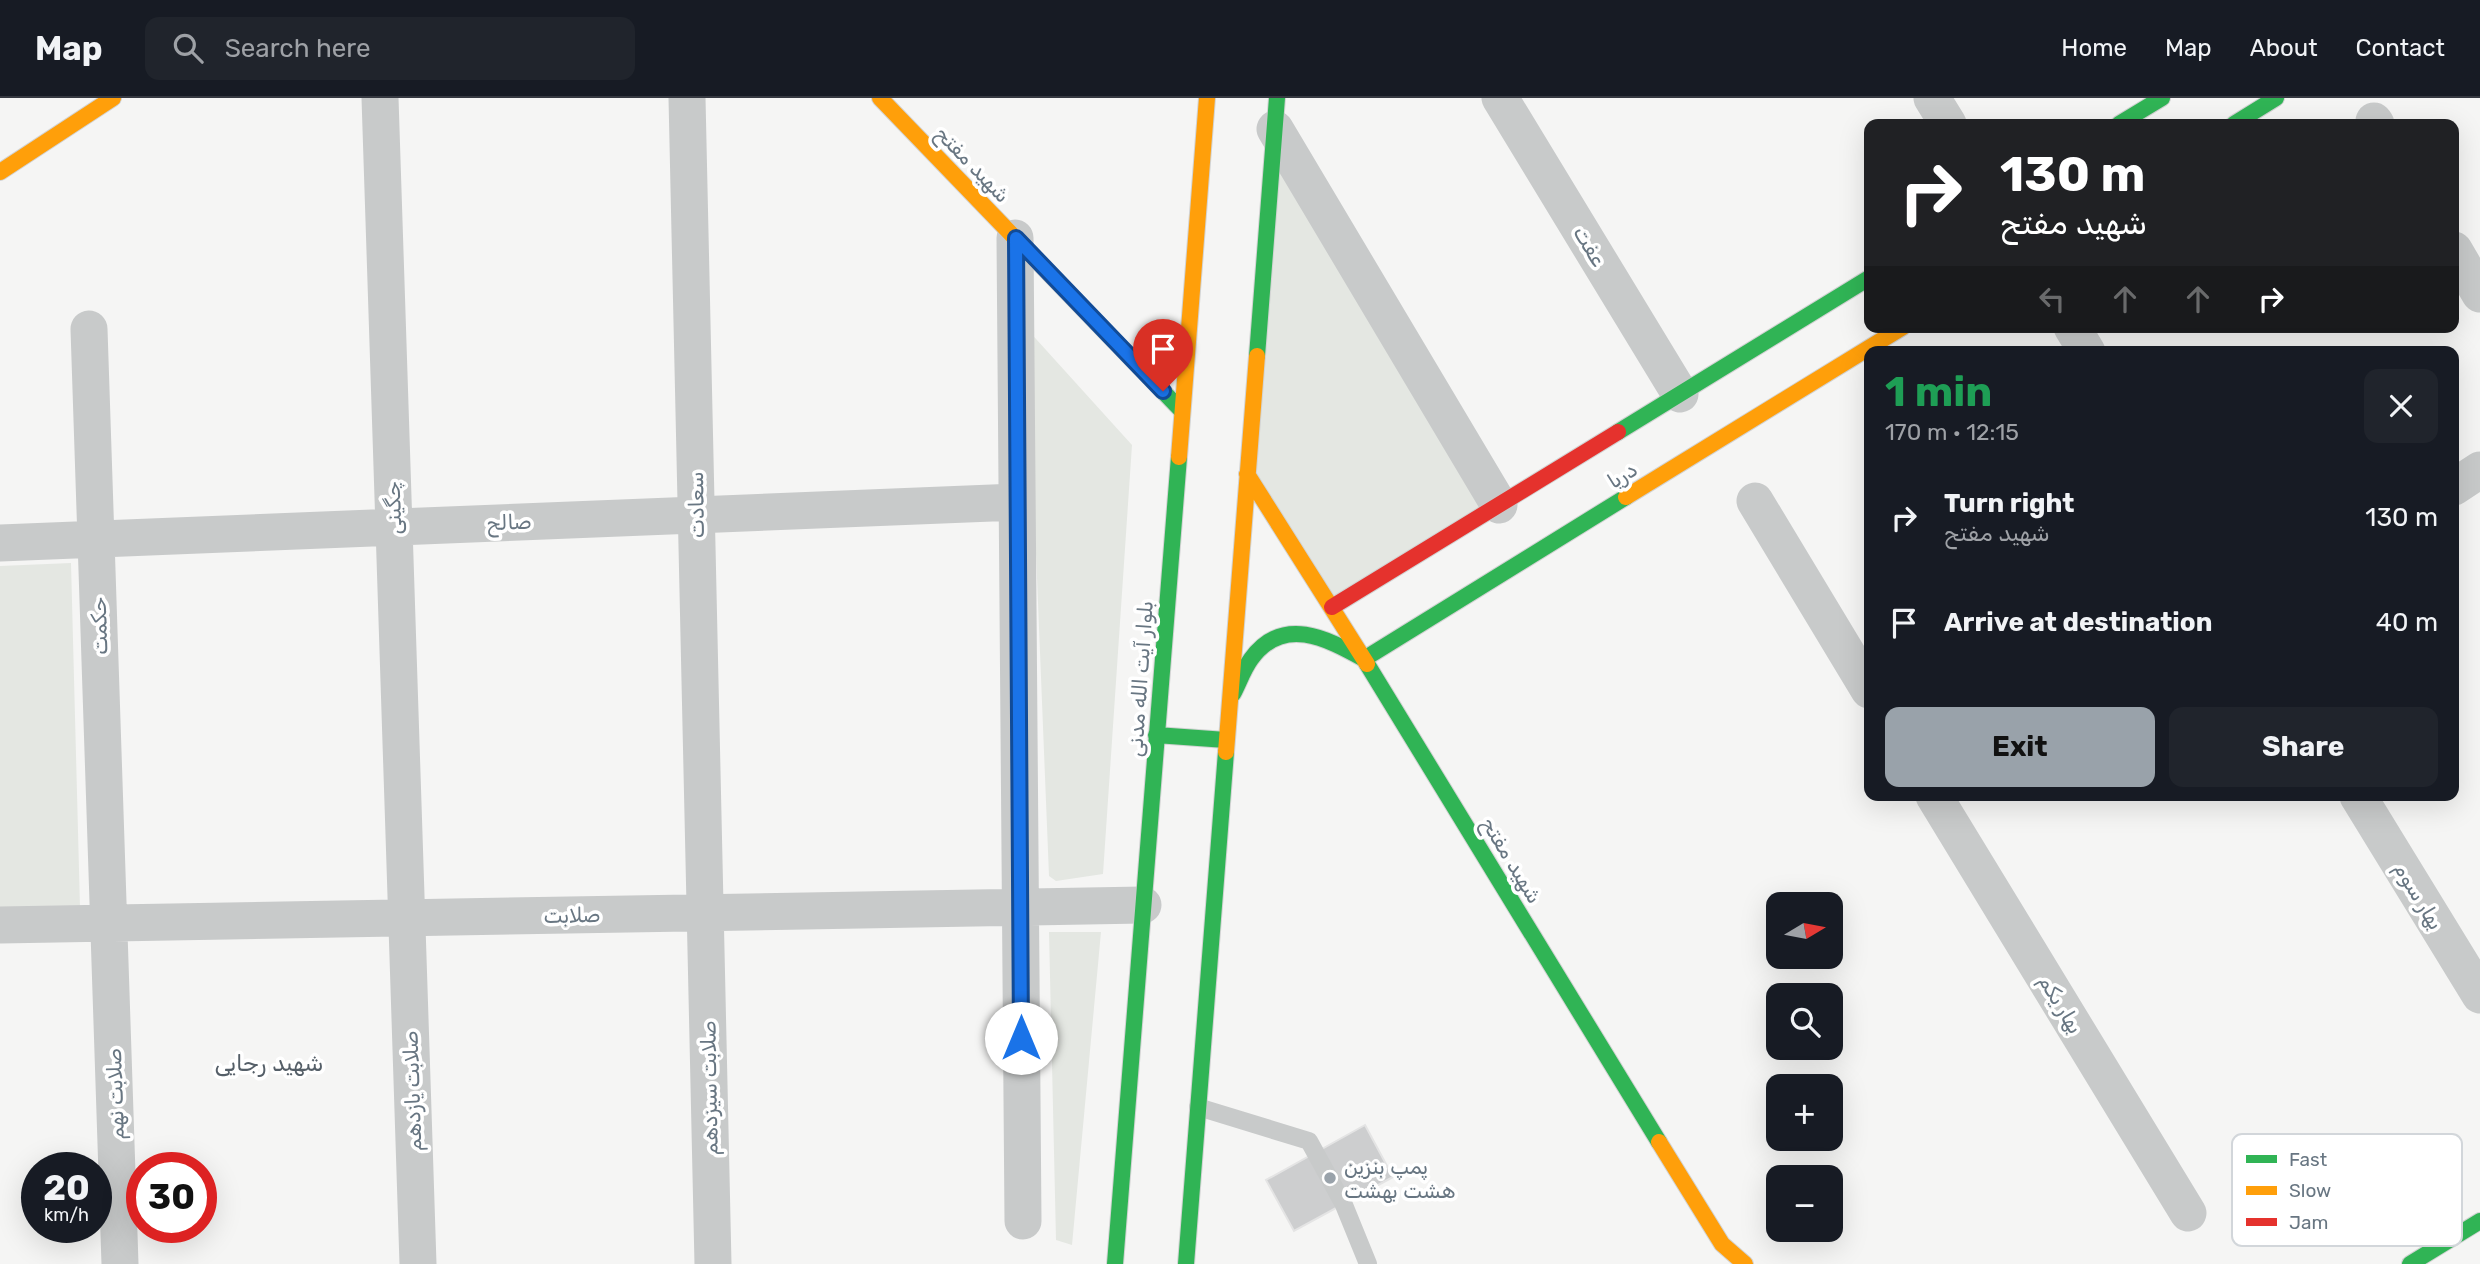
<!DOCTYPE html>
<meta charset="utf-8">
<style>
body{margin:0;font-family:Rubik,"Noto Naskh Arabic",sans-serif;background:#20242c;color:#f1f3f6;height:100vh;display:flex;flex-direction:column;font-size:26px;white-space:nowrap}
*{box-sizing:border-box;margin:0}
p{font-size:23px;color:#9ea1a6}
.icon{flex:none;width:38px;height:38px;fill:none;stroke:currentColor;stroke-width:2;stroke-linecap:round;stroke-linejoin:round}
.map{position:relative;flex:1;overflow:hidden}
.drawer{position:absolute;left:1864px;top:248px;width:595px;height:455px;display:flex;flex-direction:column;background:#171b24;border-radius:14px;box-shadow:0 7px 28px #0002}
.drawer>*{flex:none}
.top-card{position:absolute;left:1864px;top:21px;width:595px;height:214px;border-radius:14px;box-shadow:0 7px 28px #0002;background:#202124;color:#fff;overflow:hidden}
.needle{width:46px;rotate:80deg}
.buttons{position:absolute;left:1766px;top:794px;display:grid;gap:14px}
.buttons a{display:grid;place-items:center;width:77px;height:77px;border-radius:14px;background:#171b24;box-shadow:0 7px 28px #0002;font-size:35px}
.speed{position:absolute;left:21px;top:1054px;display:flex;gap:14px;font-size:35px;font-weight:700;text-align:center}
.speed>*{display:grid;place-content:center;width:91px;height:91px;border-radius:50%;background:#171b24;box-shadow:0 7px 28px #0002;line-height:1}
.speed small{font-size:18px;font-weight:400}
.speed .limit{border:10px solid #d22;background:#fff;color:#111}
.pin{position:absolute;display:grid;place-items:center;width:60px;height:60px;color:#fff;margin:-72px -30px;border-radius:50% 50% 50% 0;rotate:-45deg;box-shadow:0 0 7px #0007}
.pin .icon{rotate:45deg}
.me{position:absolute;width:77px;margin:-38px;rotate:0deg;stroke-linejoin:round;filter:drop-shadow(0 0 5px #0008)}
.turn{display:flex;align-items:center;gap:24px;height:147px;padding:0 21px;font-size:32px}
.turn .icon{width:91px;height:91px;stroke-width:2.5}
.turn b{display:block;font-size:49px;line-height:60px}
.lanes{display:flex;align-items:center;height:66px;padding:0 21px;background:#0003;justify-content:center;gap:35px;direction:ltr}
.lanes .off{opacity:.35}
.round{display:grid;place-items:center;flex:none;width:74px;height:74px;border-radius:14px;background:#20242c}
.overview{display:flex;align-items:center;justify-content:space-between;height:119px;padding:0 21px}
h1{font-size:42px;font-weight:700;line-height:52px;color:#1e9e55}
.cta{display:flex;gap:14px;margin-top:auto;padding:14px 21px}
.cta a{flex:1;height:80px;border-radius:14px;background:#99a2aa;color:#111;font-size:28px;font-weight:700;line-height:80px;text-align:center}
.cta a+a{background:#20242c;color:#f1f3f6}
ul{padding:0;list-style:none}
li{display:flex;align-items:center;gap:21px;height:105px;padding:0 21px}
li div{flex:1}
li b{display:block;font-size:26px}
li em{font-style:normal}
header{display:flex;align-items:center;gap:42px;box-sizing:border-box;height:98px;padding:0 35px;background:#171b24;border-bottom:2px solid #363941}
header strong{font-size:33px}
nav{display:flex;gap:38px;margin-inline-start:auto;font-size:24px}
.search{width:490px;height:63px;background:#20242c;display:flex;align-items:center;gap:18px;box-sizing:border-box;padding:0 24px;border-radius:14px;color:#9ea1a6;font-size:26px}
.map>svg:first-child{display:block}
</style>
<header>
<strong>Map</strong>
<div class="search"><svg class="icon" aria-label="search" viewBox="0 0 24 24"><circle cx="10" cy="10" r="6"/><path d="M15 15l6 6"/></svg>Search here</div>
<nav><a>Home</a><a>Map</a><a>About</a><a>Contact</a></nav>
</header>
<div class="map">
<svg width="2480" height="1166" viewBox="0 0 2480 1166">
<rect width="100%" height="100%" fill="#f5f5f4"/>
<path fill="#e4e7e2" d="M1275 31 1499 407 1332 509 1247 376Z
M1027 231 1132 347 1103 776 1056 783 1049 778Z
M71 465 80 810 0 813V468Z
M1049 834H1101L1072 1147 1056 1142Z"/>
<path fill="#cdcecf" stroke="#e4e4e4" stroke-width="2" d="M1365 1027 1393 1079 1294 1133 1266 1082Z"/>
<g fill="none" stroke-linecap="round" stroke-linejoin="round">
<g stroke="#d2d3d3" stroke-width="18">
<path id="fast" d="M2119 26 2162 0
M2234 26 2276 0
M1096 224 1182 313
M1257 258 1277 0
M1618 334 1869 180
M1367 566 1659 1044
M1233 596C1239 585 1243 572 1251 561 1283 517 1326 540 1364 561L1626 399
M1156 637 1226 642
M1115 1166 1179 359
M1186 1166 1226 654
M2410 1166 2480 1123"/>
</g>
<g stroke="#d2d3d3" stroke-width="18">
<path id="slow" d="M880 0 1096 224
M0 74 113 0
M1179 359 1207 0
M1247 376 1367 566
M1626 399 1903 229
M1226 654 1257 258
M1659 1044 1722 1146 1745 1166"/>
</g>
<g stroke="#d2d3d3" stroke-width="18">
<path id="jam" d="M1332 509 1618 334"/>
</g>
<path stroke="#c8caca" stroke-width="18" d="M1198 1009 1309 1043 1344 1107 1368 1166"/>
<path stroke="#c8caca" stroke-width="37" d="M380 0 418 1166
M687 0 713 1166
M1500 0 1680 296
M1932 0 1948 26
M2374 23 2376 26
M1275 31 1499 407
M1015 140 1023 1123
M2454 152 2480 196
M2072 229 2087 254
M89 231 120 1166
M2454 389 2480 372
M1755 403 1869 592
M0 445 1017 404
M1934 698 2188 1115
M2358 698 2480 897
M0 827 1143 807"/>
<use href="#fast" stroke="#30b455" stroke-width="16"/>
<use href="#slow" stroke="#ff9f0a" stroke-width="16"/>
<use href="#jam" stroke="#e5322d" stroke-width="16"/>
</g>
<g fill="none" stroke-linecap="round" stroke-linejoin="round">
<g stroke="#114b97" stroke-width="18">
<path id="route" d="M1021 940 1016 140 1163 293"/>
</g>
<use href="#route" stroke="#1a73e8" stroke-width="12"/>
</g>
<circle fill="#99a2aa" stroke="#fff" stroke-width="2.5" cx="1330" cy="1080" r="7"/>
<g text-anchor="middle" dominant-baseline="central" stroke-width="7" stroke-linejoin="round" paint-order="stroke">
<g font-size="21" fill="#687682" stroke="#fff">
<text transform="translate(973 66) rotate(46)">شهید مفتح</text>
<text transform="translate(1590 148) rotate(59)">عفت</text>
<text transform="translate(1622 377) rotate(-32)">دریا</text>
<text transform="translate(696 407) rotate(-91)">سعادت</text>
<text transform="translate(393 410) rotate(-92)">چگینی</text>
<text transform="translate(509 424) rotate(-2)">صالح</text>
<text transform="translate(99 528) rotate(-92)">حکمت</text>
<text transform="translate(1140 581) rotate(-86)">بلوار آیت الله مدنی</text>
<text transform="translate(1512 762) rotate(59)">شهید مفتح</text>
<text transform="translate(2419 798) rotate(59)">بهار سوم</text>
<text transform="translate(572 817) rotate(-1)">صلابت</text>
<text transform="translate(2061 906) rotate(59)">بهار یکم</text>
<text transform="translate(709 990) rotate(-91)">صلابت سیزدهم</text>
<text transform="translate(412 993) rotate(-92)">صلابت یازدهم</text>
<text transform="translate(115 996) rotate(-92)">صلابت نهم</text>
</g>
<g font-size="21" fill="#687682" stroke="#fff" text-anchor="start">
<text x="1344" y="1068">پمپ بنزین<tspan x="1344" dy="24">هشت بهشت</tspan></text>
</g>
<g font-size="23" fill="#555f68" stroke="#fff">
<text x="269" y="965">شهید رجایی</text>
</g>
</g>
<rect x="2232" y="1036" width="230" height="112" rx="10" fill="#fff" stroke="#d2d6da" stroke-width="2"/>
<rect x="2246" y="1057" width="31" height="8" fill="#30b455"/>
<rect x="2246" y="1088" width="31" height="9" fill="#ff9f0a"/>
<rect x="2246" y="1120" width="31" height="8" fill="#e5322d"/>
<g font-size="19" fill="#687682">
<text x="2289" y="1068">Fast</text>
<text x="2289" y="1099">Slow</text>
<text x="2289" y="1131">Jam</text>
</g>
</svg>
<div class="buttons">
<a><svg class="needle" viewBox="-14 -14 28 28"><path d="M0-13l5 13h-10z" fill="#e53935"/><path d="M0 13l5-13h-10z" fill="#9ea1a6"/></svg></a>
<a><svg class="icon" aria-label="search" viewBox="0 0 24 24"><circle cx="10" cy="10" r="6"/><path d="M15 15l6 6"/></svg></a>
<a>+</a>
<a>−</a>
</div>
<div class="speed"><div>20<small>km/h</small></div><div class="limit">30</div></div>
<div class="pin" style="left:1163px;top:293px;background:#d93025"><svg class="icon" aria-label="arrive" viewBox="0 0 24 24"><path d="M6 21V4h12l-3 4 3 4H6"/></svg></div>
<svg class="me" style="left:1021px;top:940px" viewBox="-20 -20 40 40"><circle r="19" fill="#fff"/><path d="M0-13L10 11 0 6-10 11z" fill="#1a73e8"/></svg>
<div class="top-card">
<div class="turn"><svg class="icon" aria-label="right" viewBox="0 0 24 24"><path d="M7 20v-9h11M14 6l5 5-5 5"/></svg><div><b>130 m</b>شهید مفتح</div></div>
<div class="lanes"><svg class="icon off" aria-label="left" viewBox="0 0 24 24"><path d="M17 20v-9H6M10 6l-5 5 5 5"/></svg><svg class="icon off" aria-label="ahead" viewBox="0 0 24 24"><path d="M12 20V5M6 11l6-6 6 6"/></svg><svg class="icon off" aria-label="ahead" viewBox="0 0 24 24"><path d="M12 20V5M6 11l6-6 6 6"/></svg><svg class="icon" aria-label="right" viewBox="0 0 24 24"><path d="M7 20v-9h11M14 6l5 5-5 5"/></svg></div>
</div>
<section class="drawer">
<div class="overview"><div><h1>1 min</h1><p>170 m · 12:15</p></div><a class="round"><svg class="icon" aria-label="close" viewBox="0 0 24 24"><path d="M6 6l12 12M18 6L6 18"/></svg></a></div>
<ul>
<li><svg class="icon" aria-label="right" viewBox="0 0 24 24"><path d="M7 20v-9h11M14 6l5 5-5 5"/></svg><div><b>Turn right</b><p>شهید مفتح</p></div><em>130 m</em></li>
<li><svg class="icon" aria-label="arrive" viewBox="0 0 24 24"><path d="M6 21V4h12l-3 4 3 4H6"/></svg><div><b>Arrive at destination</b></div><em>40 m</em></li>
</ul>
<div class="cta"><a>Exit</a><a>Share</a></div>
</section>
</div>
